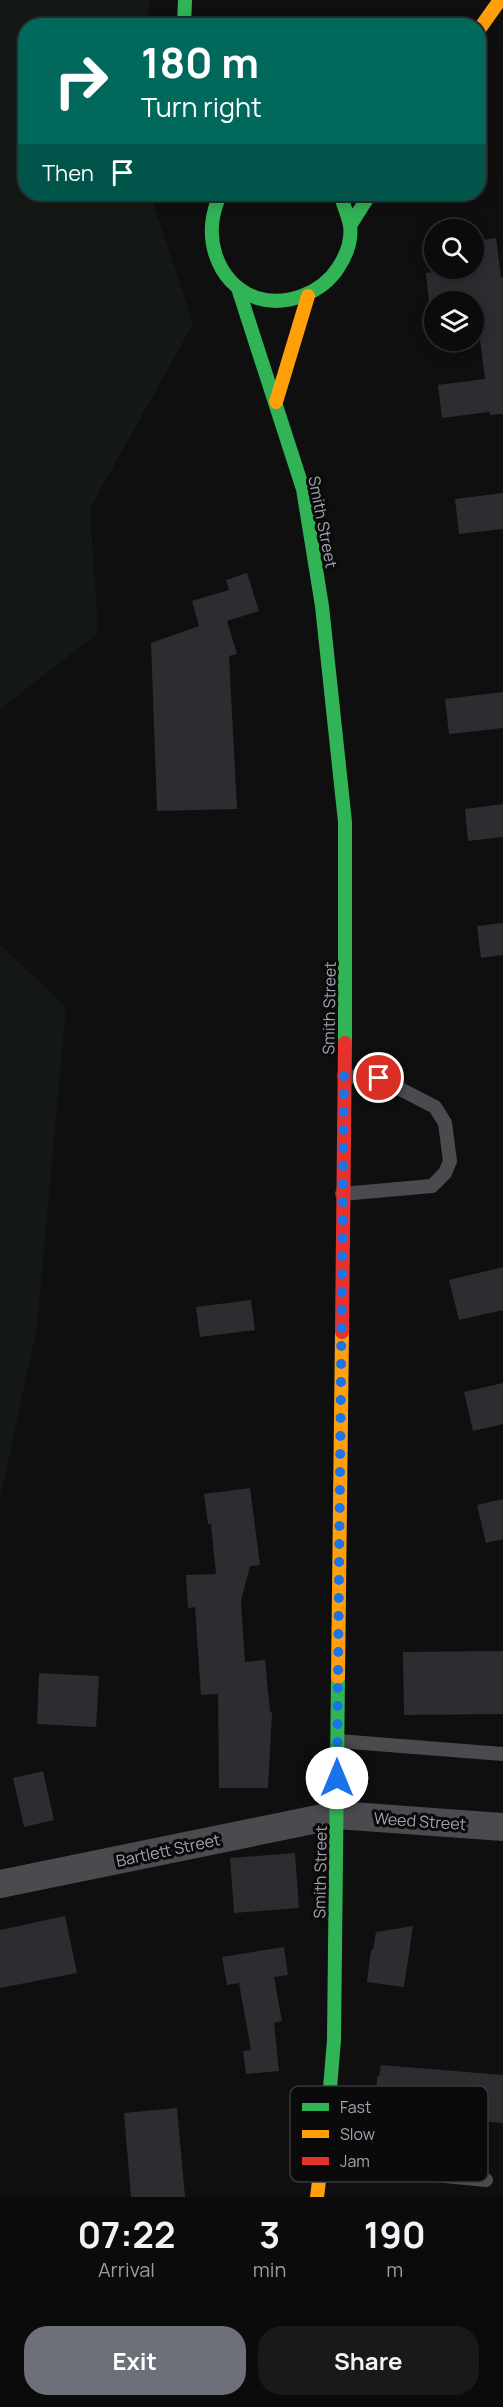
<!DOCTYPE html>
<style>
body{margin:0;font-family:Manrope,sans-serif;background:#19191a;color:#f1f3f6;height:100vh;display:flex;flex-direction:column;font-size:22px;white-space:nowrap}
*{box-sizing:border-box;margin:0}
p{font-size:20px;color:#9a9b9d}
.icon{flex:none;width:33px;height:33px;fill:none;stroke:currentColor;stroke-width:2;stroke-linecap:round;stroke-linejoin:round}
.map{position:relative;height:2197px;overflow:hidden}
.sheet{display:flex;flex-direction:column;background:#0b0b0c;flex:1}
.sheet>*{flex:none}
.banner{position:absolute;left:18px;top:18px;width:468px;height:183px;border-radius:24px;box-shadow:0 3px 15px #0003,0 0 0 2px #2b2b2d;background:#00695c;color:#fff;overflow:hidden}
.buttons{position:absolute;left:424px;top:219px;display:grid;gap:12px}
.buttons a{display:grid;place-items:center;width:60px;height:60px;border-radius:50%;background:#0b0b0c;box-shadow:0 3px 15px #0003,0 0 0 2px #2b2b2d;font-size:30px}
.pin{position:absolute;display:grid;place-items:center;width:51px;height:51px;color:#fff;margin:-26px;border:3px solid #fff;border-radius:50%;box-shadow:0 2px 6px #0007}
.me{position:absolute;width:66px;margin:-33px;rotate:0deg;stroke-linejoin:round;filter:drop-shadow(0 0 4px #0008)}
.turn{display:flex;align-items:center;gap:21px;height:126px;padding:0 24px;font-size:27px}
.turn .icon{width:78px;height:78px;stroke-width:2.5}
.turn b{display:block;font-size:42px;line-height:51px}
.then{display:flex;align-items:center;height:57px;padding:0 24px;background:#0003;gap:12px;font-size:22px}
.eta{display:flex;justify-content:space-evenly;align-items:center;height:102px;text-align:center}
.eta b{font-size:36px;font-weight:700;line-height:42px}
.action{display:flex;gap:12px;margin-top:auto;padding:12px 24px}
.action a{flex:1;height:69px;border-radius:24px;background:#6d7079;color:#fff;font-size:24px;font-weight:700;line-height:69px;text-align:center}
.action a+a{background:#19191a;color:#f1f3f6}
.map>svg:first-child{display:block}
</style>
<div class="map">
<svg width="503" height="2197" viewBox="0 0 503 2197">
<rect width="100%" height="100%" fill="#0f0f10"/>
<path fill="#141915" d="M0 0H149L148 25 26 26V194H152V200L193 324 90 508 98 633 0 709Z
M0 945 66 1007 37 1326 0 1500Z"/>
<path fill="#2c2d30" d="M496 238 501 277H503V414L490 415 489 412 442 418 438 385 485 379 475 299 429 302 426 273 474 268V241Z
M503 493V529L459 534 455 499Z
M247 573 259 611 227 621 237 654 229 656 237 809 157 811 151 643 199 626 192 601 229 590 226 580Z
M503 692V728L449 734 445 699Z
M503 804V837L468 841 465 809Z
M503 923V955L481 958 477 926Z
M503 1267V1310L459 1320 449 1280Z
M251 1300 255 1330 200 1337 196 1307Z
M503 1383V1424L473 1431 464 1392Z
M250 1488 260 1565 250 1566 241 1601 245 1662 265 1660 270 1712H272L268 1788H219L218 1694 201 1695 195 1607 188 1608 186 1575 216 1574 211 1524H208L204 1494Z
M503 1499V1539L486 1543 477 1505Z
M503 1651V1714L404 1715 403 1652Z
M39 1673 99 1676 96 1727 37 1724Z
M43 1771 54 1820 24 1827 13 1778Z
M295 1853 299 1908 234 1913 230 1858Z
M65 1916 77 1973 0 1988V1930Z
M413 1926 404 1987 367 1982 371 1950H373L376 1932Z
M284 1947 288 1975 274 1977 282 2021 274 2023 279 2071 246 2074 243 2051 251 2050 239 1983 227 1985 222 1957Z
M381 2065 503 2075V2123L376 2112 377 2076H379Z
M177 2108 185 2197H131L124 2113Z"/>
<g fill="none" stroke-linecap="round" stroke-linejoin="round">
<path stroke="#4a4b4f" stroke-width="14" d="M342 1194 432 1186 445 1173 450 1161 445 1123 435 1107 379 1078 344 1076
M338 1741 503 1754
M322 2164 486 2180"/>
<path stroke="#4a4b4f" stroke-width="28" d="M0 1884 337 1815 503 1827"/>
<path stroke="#30b455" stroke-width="14" d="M184 26 185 0
M221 194C201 231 214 283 257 298 286 307 322 293 338 268 346 256 352 240 350 225 348 215 343 204 340 194
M351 224 370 194
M238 288 303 489 322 606 345 822V1043
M329 2100 334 2040 338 1677"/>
<path stroke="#ff9f0a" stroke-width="14" d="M478 31 500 0
M276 402 308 296
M338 1677 342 1332
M317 2197 329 2100"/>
<path stroke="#e5322d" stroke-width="14" d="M342 1332 345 1043"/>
</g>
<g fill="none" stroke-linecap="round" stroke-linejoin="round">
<path stroke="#1a73e8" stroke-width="10" stroke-dasharray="0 18" d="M337 1778 344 1076 379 1078"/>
</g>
<g text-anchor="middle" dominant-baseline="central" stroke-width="6" stroke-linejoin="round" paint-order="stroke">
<g font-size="16" fill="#a0a5b1" stroke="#0a0a0b">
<text transform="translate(323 522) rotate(79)">Smith Street</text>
<text transform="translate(329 1008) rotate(-89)">Smith Street</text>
<text transform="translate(420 1821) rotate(4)">Weed Street</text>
<text transform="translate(168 1850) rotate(-12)">Bartlett Street</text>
<text transform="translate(320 1872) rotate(-89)">Smith Street</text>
</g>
</g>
<rect x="290" y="2086" width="198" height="96" rx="9" fill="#0a0a0b" stroke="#37383d" stroke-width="1.5"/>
<rect x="302" y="2103" width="27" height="8" fill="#30b455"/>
<rect x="302" y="2130" width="27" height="8" fill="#ff9f0a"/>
<rect x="302" y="2157" width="27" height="8" fill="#e5322d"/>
<g font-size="16" fill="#a0a5b1">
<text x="340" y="2113">Fast</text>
<text x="340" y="2140">Slow</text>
<text x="340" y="2167">Jam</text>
</g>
</svg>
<div class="buttons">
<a><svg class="icon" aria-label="search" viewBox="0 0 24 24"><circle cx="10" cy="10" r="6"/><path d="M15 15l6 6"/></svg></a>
<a><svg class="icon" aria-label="layers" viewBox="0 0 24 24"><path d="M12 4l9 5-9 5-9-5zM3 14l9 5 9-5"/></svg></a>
</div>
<div class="pin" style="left:379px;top:1078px;background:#d93025"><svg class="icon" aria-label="arrive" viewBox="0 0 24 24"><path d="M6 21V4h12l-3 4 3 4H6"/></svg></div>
<svg class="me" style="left:337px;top:1778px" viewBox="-20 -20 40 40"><circle r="19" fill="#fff"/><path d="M0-13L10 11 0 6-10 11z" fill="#1a73e8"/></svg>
<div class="banner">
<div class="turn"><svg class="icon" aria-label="right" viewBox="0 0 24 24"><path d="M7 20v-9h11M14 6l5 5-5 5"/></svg><div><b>180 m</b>Turn right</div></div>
<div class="then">Then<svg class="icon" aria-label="arrive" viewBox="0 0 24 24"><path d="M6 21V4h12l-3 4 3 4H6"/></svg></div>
</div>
</div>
<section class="sheet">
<div class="eta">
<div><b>07:22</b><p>Arrival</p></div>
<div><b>3</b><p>min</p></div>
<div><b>190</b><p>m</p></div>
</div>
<div class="action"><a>Exit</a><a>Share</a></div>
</section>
